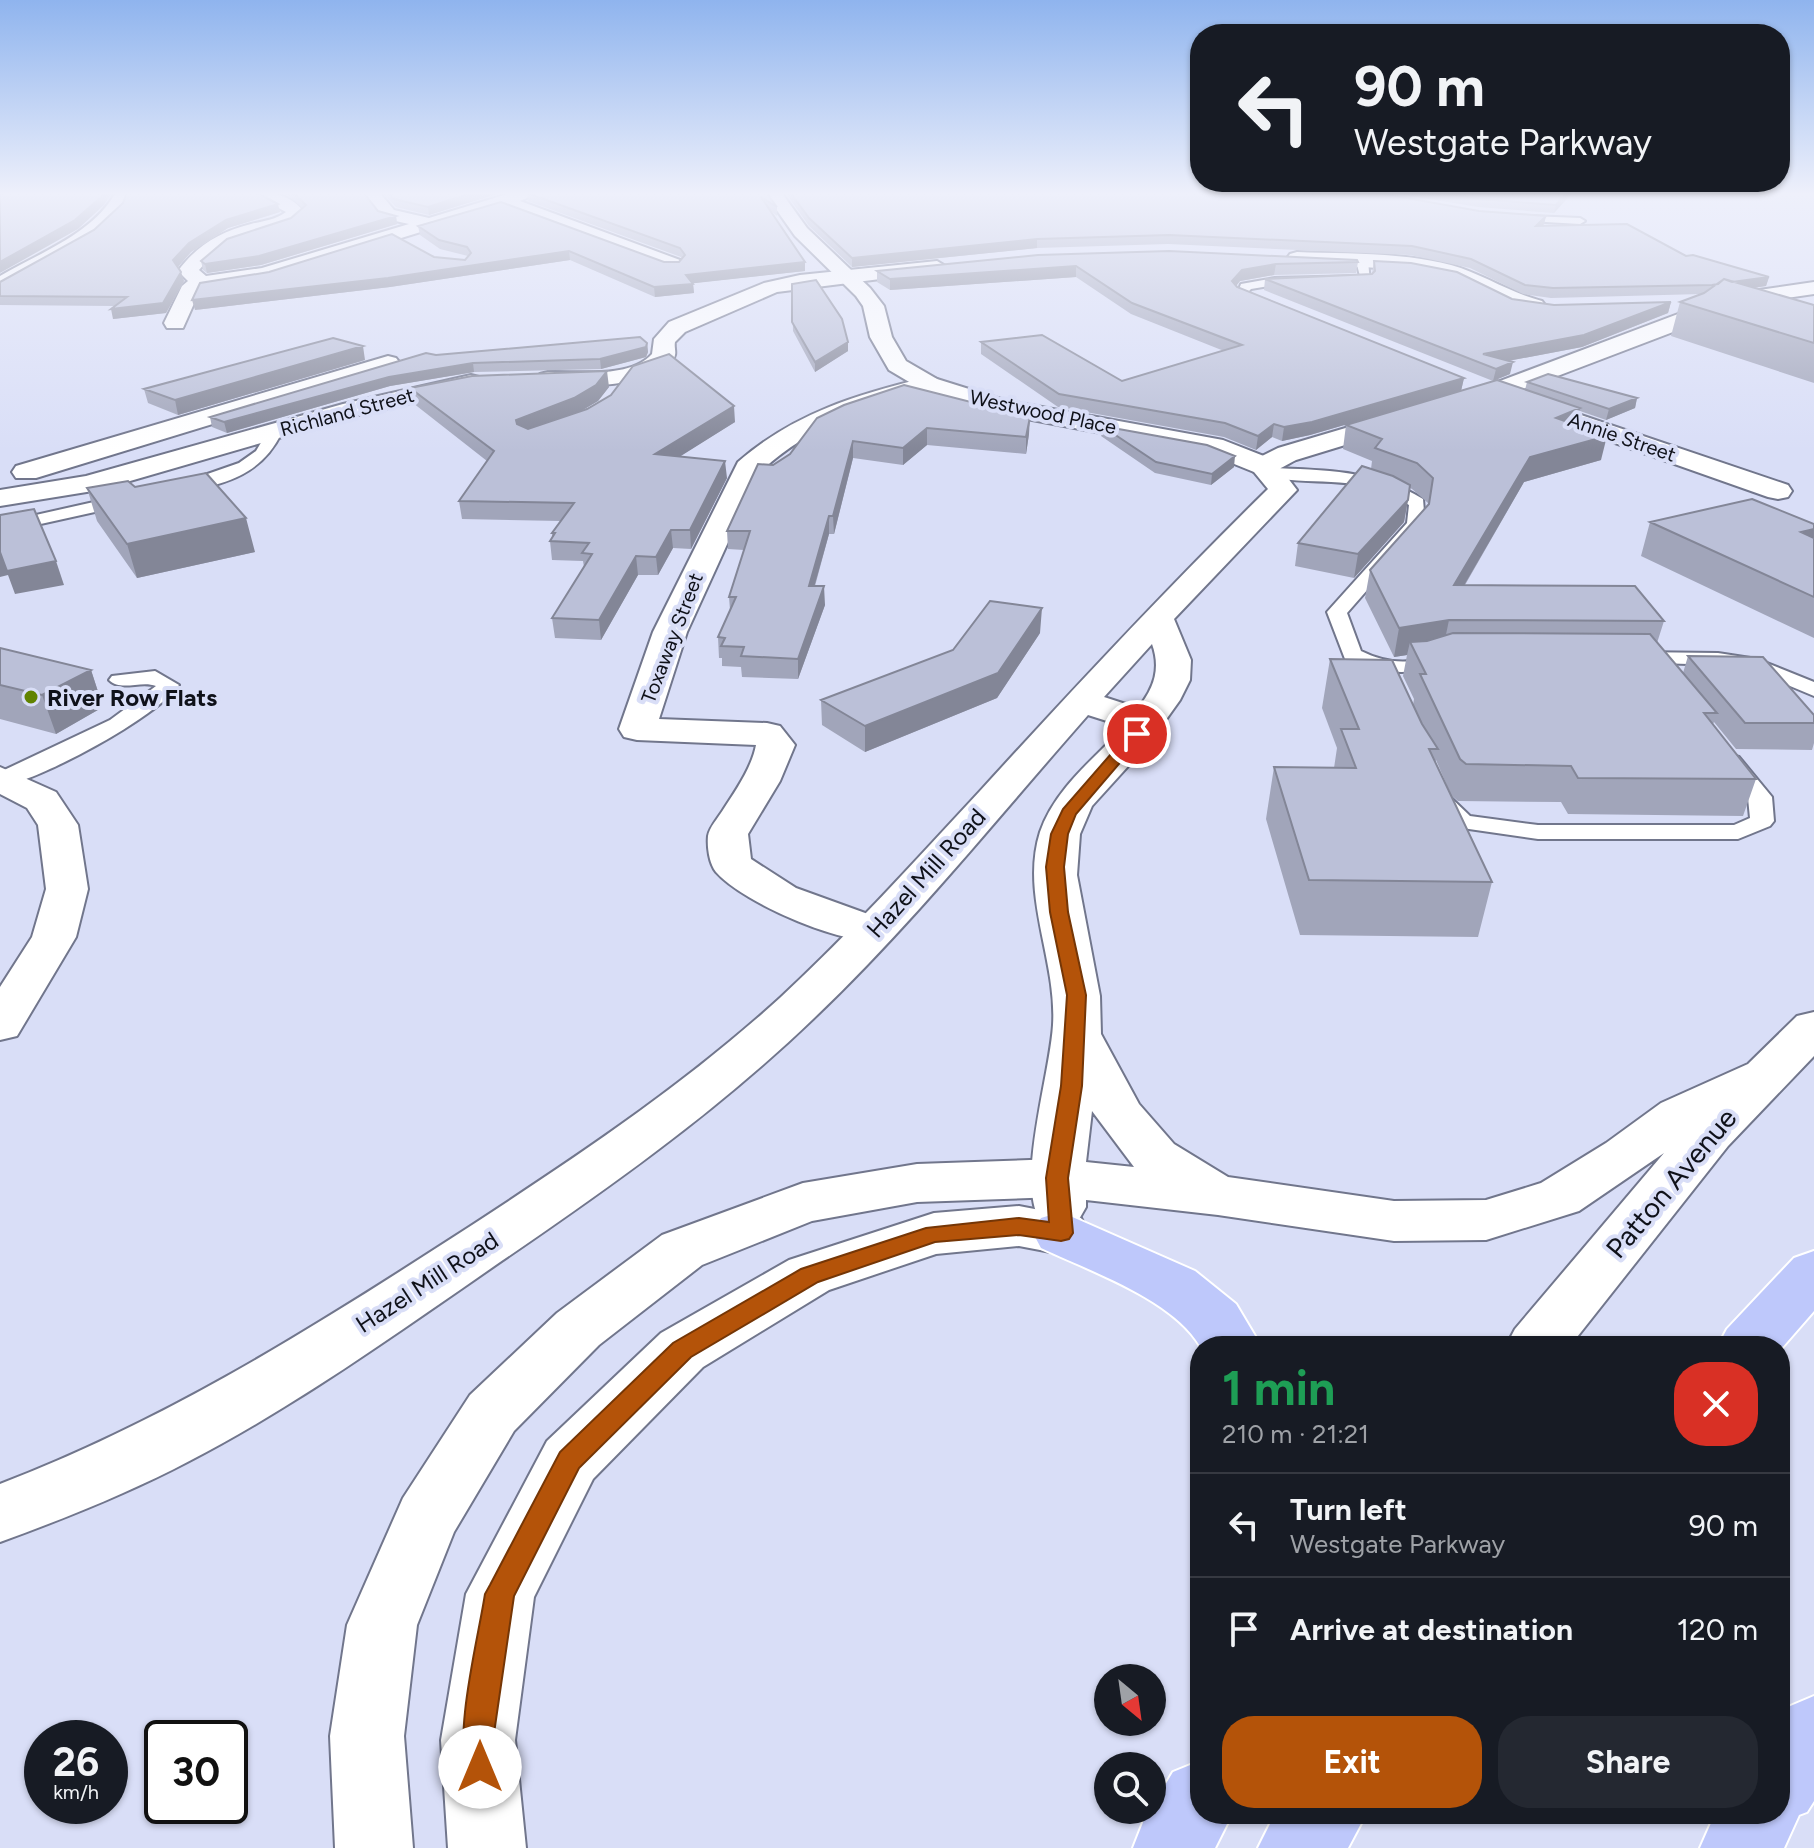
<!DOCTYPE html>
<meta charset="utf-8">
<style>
body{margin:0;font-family:Figtree,sans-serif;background:#242831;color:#f1f3f6;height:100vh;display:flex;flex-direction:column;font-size:30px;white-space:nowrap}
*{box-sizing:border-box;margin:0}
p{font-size:26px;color:#9ea1a6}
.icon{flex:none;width:44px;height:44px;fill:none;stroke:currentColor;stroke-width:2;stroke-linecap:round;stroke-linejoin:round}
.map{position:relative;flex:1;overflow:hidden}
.side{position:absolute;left:1190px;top:1336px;width:600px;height:488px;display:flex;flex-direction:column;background:#171b24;border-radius:32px;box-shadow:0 2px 6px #0004}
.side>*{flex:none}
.top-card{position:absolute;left:1190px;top:24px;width:600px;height:168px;border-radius:32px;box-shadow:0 2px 6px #0004;background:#171b24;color:#f1f3f6;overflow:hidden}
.needle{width:52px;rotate:151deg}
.buttons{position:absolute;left:1094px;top:1664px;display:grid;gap:16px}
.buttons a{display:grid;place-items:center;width:72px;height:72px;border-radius:50%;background:#171b24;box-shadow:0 2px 6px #0004;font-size:40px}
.speed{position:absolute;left:24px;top:1720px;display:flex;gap:16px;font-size:40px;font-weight:700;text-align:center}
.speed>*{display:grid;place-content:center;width:104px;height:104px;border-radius:50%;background:#171b24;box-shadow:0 2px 6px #0004;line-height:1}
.speed small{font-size:20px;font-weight:400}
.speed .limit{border:4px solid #111;border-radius:12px;background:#fff;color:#111}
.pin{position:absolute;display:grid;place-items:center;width:68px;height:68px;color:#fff;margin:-34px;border:4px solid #fff;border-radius:50%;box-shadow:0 2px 8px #0007}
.me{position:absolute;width:88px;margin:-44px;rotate:0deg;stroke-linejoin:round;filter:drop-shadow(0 0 6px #0008)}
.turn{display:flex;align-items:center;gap:28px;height:168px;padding:0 32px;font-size:36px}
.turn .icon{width:104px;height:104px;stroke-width:2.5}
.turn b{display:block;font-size:56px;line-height:68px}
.round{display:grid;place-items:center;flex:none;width:84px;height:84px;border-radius:32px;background:#242831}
.overview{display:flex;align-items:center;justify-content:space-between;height:136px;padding:0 32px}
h1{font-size:48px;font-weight:700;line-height:60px;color:#1e9e55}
.primary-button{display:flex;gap:16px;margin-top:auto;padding:16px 32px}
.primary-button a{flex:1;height:92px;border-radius:32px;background:#b45309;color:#fff;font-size:32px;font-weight:700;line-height:92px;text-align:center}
.primary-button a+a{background:#242831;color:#f1f3f6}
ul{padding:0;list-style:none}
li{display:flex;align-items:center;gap:24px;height:104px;padding:0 32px;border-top:2px solid #363941}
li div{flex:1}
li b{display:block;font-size:30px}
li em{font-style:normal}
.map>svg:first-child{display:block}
</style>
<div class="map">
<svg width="1814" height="1848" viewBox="0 0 1814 1848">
<rect width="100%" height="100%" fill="#d9def7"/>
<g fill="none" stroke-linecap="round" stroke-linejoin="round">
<g stroke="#71768c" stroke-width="4">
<path id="service" d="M1508 215 1580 218 1585 221 1580 224 1512 220 1507 217Z
M1362 258 1368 261 1370 282 1275 285 1251 289 1244 296 1238 292 1241 284 1275 278 1360 276 1356 261Z
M274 427 282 432C260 477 225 483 179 494L171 489 173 486 239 463 256 451 269 429Z
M1270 468C1323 470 1377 470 1423 499L1425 524 1347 613 1361 651C1377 659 1394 663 1412 661 1423 659 1433 654 1444 657L1447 661 1444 665C1409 676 1379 674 1345 659L1327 612 1407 523 1409 505C1357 471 1317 488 1264 476V470Z
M125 495 133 500 131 504 0 533V523Z
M1635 652 1718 653 1757 659 1814 682V696L1752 670 1718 665 1628 662 1625 658Z
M155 671 179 685C156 718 40 780 0 787V772L110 720 156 686C141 680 121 692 109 680L112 676Z
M1731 755 1739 757 1772 797 1774 821 1770 826 1738 839H1538L1455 827 1427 799 1431 794H1447L1470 816 1538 825H1734L1750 818 1748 798 1720 762Z"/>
</g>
<g stroke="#71768c" stroke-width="4">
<path id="minor" d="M116 192H132L123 209 95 236 0 290V276C39 253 93 234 116 192Z
M249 192C271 192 291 194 305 213 289 233 262 230 240 239 223 246 210 257 199 270L206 276 262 268 409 224 382 218 362 192H379L394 210 429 218 514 192H540L520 201 680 260 683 264 680 268H666L502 207 271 278 200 290 183 328H167L164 323 182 286 188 281 178 271C197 245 220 232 251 224 263 221 275 220 286 212Z
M1297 252C1348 254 1401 252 1451 265 1483 274 1510 293 1542 301L1545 305 1535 311 1508 305 1455 279 1422 271 1290 262 1287 258 1290 254Z
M937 261 947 267 944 271 777 292 685 332 675 342C674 347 676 351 675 355 669 387 564 390 540 384L536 379 540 374 548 372C578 371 630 379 652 354L654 339 669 322 764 283 800 275Z
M1814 282V294L1716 308 1694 324 1502 397 1296 460C1282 467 1271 476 1254 472L1251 466 1254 460 1278 448 1484 387 1678 314 1710 297Z
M388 356 396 358 400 363 396 368 36 478H16L12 472 16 466Z
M471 375 479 377 483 382 479 387 358 415 99 490 0 506V490L86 476 343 404Z
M929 377 937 379 941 384 937 389C871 406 811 424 760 472L687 632 659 719 767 723 780 726 795 745 780 781 748 834 751 859 796 888 890 922 896 931 890 940C850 950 743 903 716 872 709 863 707 847 708 836 709 828 718 818 723 810 736 790 752 767 756 745L637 740 624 737 619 729 653 632 738 462C794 413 858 394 929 377Z
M1522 395 1788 485 1792 491 1788 497 1778 499 1768 497 1513 407 1510 402 1513 397Z
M1057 1159 1076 1165 1084 1178 1076 1191 1057 1197 917 1202 812 1221 702 1265 599 1345 514 1431 454 1532 417 1625 404 1736 413 1848H335L330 1736 347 1625 403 1498 470 1395 557 1313 662 1235 803 1183 917 1164Z
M1019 1206 1081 1218 1089 1233 1081 1248 1061 1254 1019 1246 936 1254 829 1290 703 1367 593 1479 534 1597 515 1740 526 1848H448L441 1740 466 1594 547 1441 661 1333 789 1260 934 1213Z"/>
</g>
<g stroke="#71768c" stroke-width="4">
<path id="tertiary" d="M764 192H781L807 228 870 288 884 306 892 337 906 361 937 379 1004 400 1223 440 1274 460 1297 490 1174 619 1191 660 1190 680 1180 700 1150 742 1092 806 1080 834 1077 875 1100 996 1101 1034 1139 1104 1174 1144 1228 1177 1394 1201 1486 1200 1541 1183 1606 1143 1661 1103 1748 1064 1797 1016 1814 1012V1056L1728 1146 1570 1346H1506L1515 1329 1664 1153 1579 1211 1486 1240 1394 1241 1218 1215 1086 1200V1207L1078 1221 1059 1227 1040 1221C1016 1180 1050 1075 1053 1025 1057 960 1020 895 1040 832 1054 791 1090 762 1119 732L1110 722 1088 715C998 817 912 925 813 1019 714 1114 603 1192 490 1269 373 1350 253 1436 123 1493 83 1511 41 1527 0 1542V1484C164 1421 305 1333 452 1238 566 1164 680 1089 781 997 851 932 915 861 980 791 1074 688 1168 587 1268 489L1254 472 1207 453 1000 414 921 389 889 370 870 337 863 306 856 296 795 236ZM1152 644C1161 669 1154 688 1138 708L1104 697ZM1092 1111 1134 1167 1086 1162Z
M0 767 56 792 78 825 88 889 76 937 17 1036 0 1040V987L32 937 46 889 38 825 27 808 0 794Z"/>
</g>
<g stroke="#fff" stroke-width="4">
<path id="motorway" d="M1061 1212 1195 1271 1236 1304 1261 1346H1200C1172 1299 1090 1271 1041 1248L1033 1233 1041 1218Z
M1814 1251V1311L1780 1350V1346H1718L1727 1329 1794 1258Z
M1814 1696V1801L1807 1812 1799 1815 1784 1848H1700L1715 1814H1780V1719L1788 1707Z
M1200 1761V1814H1232L1215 1848H1133L1144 1820 1173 1772Z
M1275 1814H1366L1348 1848H1258Z"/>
</g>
<use href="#service" fill="#fff" fill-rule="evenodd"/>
<use href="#minor" fill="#fff" fill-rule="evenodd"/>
<use href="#tertiary" fill="#fff" fill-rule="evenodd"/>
<use href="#motorway" fill="#bec8fb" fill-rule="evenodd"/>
</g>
<path fill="#a1a5ba" d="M269 192H363L378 211 396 216 397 224 261 265 207 273 203 270 201 261 291 218 302 208 288 195Z
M382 192H503L429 215 396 207Z
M766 192 777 207V216L771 211 805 271 693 283 694 293 655 297 570 260 390 287 195 310 434 257 465 260 468 256 440 249 420 235 418 226 664 262H679L682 259 681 257 528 201 527 193Z
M785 192H1373L1479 211 1546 216 1544 224 1542 226 1686 256 1769 277 1766 286 1753 288 1814 305V383L1671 336 1680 302 1701 294 1551 298 1523 294 1470 268 1410 255 1168 244 1037 248 852 267 809 226Z
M1387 192H1573L1554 213 1478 207Z
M280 212 228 228 191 252 178 267 184 281 166 313 113 319 114 306 0 305V282Z
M1038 255 1358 262 1356 273 1274 275 1240 281 1236 286 1464 378 1461 391 1310 435 1282 441 1272 437 1256 450 1224 437 1058 407 981 354V342L1122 381 1224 351 1131 314 1076 277 890 290 877 282V271Z
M1374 261 1512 299 1554 305 1671 302 1668 313 1582 347 1508 361 1510 374 1493 381 1264 290 1265 279 1372 274Z
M792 284 848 342V351L815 372 793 331Z
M647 343 648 352 646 357 601 369 474 372 390 386 227 433 212 427 210 417 436 355Z
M365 360 178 415 148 403 144 389Z
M1527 382 1637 398 1635 408 1606 420 1580 411 1576 425 1601 460 1524 482 1465 585 1664 621 1657 643 1683 673 1688 656 1814 715V743L1812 750 1736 749 1714 722 1713 724 1756 779 1743 816 1568 814 1561 802 1458 801 1451 795 1436 760 1435 762 1492 882 1478 937 1300 935 1266 819 1274 767 1334 768 1337 748 1322 708 1330 659 1413 705 1414 699 1403 676 1407 655 1394 657 1365 598 1370 570 1428 506V503L1412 489 1410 488 1404 522 1354 578 1295 566 1298 543 1371 469 1372 461 1343 449 1346 425 1525 390Z
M609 387 598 401 581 411 735 422 680 456 727 478 691 549 673 548 658 575H638L601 640 555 638 552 618 584 567 583 561 552 560 550 541 552 538V533L561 521 462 519 459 501 487 461 413 403 410 388Z
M817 418 1029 434 1026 454 927 445 903 465 853 458 834 534H829L815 586 825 605 798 679 742 677 741 667 722 666V658H719L718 637 730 610 729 597 744 550 728 549 727 531 773 465 790 454Z
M1102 426 1234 467 1211 485 1155 473 1101 436Z
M135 487 255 552 137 578 97 521 87 488Z
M1650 522 1814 524V638L1641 556Z
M1040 633 997 698 865 752 822 725 821 700Z
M0 648 91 670 103 707 56 734 0 719Z"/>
<path fill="#838697" d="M105 192H112L104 205 78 229 0 273V262Z
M475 192H503L429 215 428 207Z
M1567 192H1573L1554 213 1556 205Z
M278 204 280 212 228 228 191 252 176 269 173 260 189 243 226 220Z
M396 216 397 224 261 265 207 273 205 264Z
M1546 216 1544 224 1534 235 1536 226Z
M1037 239V248L852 267V258Z
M569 251 570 260 390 287 195 310 192 300Z
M805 262V271L687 284 686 275Z
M1276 264 1274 275 1240 281 1231 292 1232 281 1242 270Z
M1076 266V277L890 290V279Z
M181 272 184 281 166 313 113 319 111 309Z
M1769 277 1766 286 1710 294 1712 285Z
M693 284 694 293 655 297 654 287Z
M1671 302 1668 313 1582 347 1486 365 1483 354Z
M848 342V351L815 372V362Z
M647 343 648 352 646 357 601 369 600 359Z
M363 346 365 360 178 415 175 400Z
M1513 362 1510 374 1493 381 1496 369Z
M473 363 474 372 390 386 227 433 224 422 389 377Z
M607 371 609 387 598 401 576 414 518 437 516 420Z
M1464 378 1461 391 1310 435 1282 441 1284 427Z
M1637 398 1635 408 1606 420 1609 409Z
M734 406 735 422 657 471 655 454Z
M1580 408 1575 432 1556 418Z
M1030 417 1029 434 1026 454V437Z
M1274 424 1272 437 1256 450 1258 436Z
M927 428V445L903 465V448Z
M1607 436 1601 460 1524 482 1448 613 1454 585 1530 457Z
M853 441V458L834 534 833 516Z
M1235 456 1234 467 1211 485 1212 474Z
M725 461 727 478 691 549 690 530Z
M1408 500 1404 522 1354 578 1358 554Z
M829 516V534L809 605V586Z
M246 518 255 552 137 578 127 544Z
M1814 529V548L1801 532Z
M671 530 673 548 658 575 656 557Z
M0 552 56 561 64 585 15 594 8 575 0 577Z
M636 556 638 575 601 640 599 620Z
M824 586 825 605 798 679V659Z
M1042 608 1040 633 997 698 865 752V726Z
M1449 620 1443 649 1410 642 1407 655 1394 657 1399 628Z
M91 670 103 707 56 734 42 695Z"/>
<path fill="#bbc0d8" stroke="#838697" stroke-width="2" d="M0 192H105L101 197 75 220 0 262Z
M127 192H256L278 204 226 220 189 243 173 260 181 272 163 303 111 309 127 297 0 296V282L94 230 123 203Z
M292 192H363L378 211 396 216 259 256 205 264 201 261 227 239 291 218 306 205Z
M388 192H475L428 207 394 199Z
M766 192 777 207 761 197 805 262 686 275 693 284 654 287 569 251 388 278 192 300 200 283 269 272 392 234 434 257 465 260 471 253 467 247 439 240 418 226 501 202 664 262H679L685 255 680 248 527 193Z
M790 192H1373L1479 211 1546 216 1536 226 1627 224 1686 256 1693 255 1769 277 1732 282 1724 279 1718 284 1712 285 1553 288 1525 285 1471 259 1412 246 1169 235 1037 239 852 258 809 218Z
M1438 192H1567L1556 205 1480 199Z
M1169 251 1357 260 1358 262 1276 264 1242 270 1232 281 1237 287 1464 378 1312 422 1284 427 1274 424 1258 436 1225 423 1059 394 981 342 1042 335 1122 381 1242 345 1132 303 1076 266 890 279 877 271 1038 255Z
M1374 261 1411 263 1457 272 1512 299 1554 305 1671 302 1584 335 1483 354 1513 362 1496 369 1265 279 1372 274 1375 271Z
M1724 279 1814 305V343L1680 302 1704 293Z
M816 280 842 319 848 342 815 362 792 322V284Z
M640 337 647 343 646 347 600 359 473 363 389 377 224 422 210 417 426 353 436 355Z
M333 338 363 346 175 400 144 389Z
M669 354 734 406 655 454 725 461 690 530H671L656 557 636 556 599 620 552 618 592 554 582 553 589 543 550 541 555 533H552L574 503 459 501 494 451 410 388 472 376 607 371 596 385 574 398 516 420 517 424 528 429 587 409 611 395 633 366Z
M1548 374 1637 398 1609 409 1527 382Z
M1497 380 1580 408 1556 418 1607 436 1530 457 1454 585 1635 586 1664 621 1449 620 1399 628 1370 570 1429 504 1433 478 1417 463 1375 448 1382 439 1346 425Z
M904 385 1030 417 1026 437 927 428 903 448 853 441 833 516H829L809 586H824L798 659 741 656 744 647 721 646 725 638 718 637 736 597H729L750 531H727L758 464 773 465 790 454 817 418 844 405Z
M1102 426 1207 445 1235 456 1212 474 1156 462Z
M1362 466 1393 476 1410 485 1408 500 1358 554 1298 543Z
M206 473 246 518 127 544 87 488 128 481 135 487Z
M1752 499 1814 524V529L1801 532 1814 538V597L1650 522Z
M34 509 56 561 7 571 0 552V515Z
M990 601 1042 608 998 673 865 726 821 700 953 650Z
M1453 633 1650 634 1717 713H1704L1756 779 1578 778 1571 766 1466 764 1460 759 1420 674H1426L1410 642 1427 641Z
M0 648 91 670 42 695 0 685Z
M1688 656 1763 657 1814 715V723H1745Z
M1330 659 1392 660 1422 724 1438 749H1429L1492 882 1309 880 1274 767 1356 768 1341 729H1359Z"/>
<linearGradient id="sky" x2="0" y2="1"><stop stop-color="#8fb4ee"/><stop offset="0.43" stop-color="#eef0fb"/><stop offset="1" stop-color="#eef0fb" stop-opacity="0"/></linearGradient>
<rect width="1814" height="451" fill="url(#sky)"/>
<path fill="#b45309" stroke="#753606" stroke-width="2" d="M1137 729 1144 734 1142 737 1076 814 1068 834 1064 867 1068 912 1086 995 1082 1086 1068 1178 1073 1233 1069 1239 1061 1241 1019 1235 935 1242 818 1282 691 1357 579 1468 514 1596 493 1740 496 1767 491 1778 480 1782 469 1778C452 1738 478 1640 485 1594L490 1585 560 1452 673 1343 801 1269 926 1228 1019 1218 1049 1222 1046 1178 1061 1086 1067 995 1050 912 1046 867 1051 834 1063 809 1131 731Z"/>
<circle fill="#618300" stroke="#d9def7" stroke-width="3" cx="31" cy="697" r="8"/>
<g text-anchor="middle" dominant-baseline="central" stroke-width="8" stroke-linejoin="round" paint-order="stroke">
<g font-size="20" fill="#0f1119" stroke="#d9def7">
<text transform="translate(347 412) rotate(-15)">Richland Street</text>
<text transform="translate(1043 412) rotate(12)">Westwood Place</text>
<text transform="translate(1622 437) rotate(19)">Annie Street</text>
<text transform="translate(672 638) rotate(-69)">Toxaway Street</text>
</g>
<g font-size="24" font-weight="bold" fill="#0f1119" stroke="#d9def7" text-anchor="start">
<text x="47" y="697">River Row Flats</text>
</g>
<g font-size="24" fill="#0f1119" stroke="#d9def7">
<text transform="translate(926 873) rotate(-48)">Hazel Mill Road</text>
<text transform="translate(427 1282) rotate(-33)">Hazel Mill Road</text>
</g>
<g font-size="28" fill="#0f1119" stroke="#d9def7">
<text transform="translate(1671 1183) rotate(-50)">Patton Avenue</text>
</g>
</g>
</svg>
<div class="buttons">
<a><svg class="needle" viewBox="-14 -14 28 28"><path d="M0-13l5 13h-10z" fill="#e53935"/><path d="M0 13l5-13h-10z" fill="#9ea1a6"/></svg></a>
<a><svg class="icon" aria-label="search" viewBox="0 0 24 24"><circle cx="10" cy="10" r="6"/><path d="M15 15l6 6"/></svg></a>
</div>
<div class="speed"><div>26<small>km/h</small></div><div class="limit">30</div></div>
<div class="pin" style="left:1137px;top:734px;background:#d93025"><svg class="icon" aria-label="arrive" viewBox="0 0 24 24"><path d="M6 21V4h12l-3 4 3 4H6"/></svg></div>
<svg class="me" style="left:480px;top:1767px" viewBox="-20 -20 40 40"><circle r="19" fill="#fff"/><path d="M0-13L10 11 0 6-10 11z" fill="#b45309"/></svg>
<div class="top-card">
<div class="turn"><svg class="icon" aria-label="left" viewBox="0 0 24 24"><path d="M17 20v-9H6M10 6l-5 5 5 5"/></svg><div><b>90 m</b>Westgate Parkway</div></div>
</div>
<section class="side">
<div class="overview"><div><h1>1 min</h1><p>210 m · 21:21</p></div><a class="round" style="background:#d93025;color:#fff"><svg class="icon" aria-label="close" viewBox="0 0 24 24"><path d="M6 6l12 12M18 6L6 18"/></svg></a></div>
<ul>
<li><svg class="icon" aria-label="left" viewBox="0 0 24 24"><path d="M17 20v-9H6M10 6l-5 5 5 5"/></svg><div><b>Turn left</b><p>Westgate Parkway</p></div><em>90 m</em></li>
<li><svg class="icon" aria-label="arrive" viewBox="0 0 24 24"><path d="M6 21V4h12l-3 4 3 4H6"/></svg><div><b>Arrive at destination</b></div><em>120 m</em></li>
</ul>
<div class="primary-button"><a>Exit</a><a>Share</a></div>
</section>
</div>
